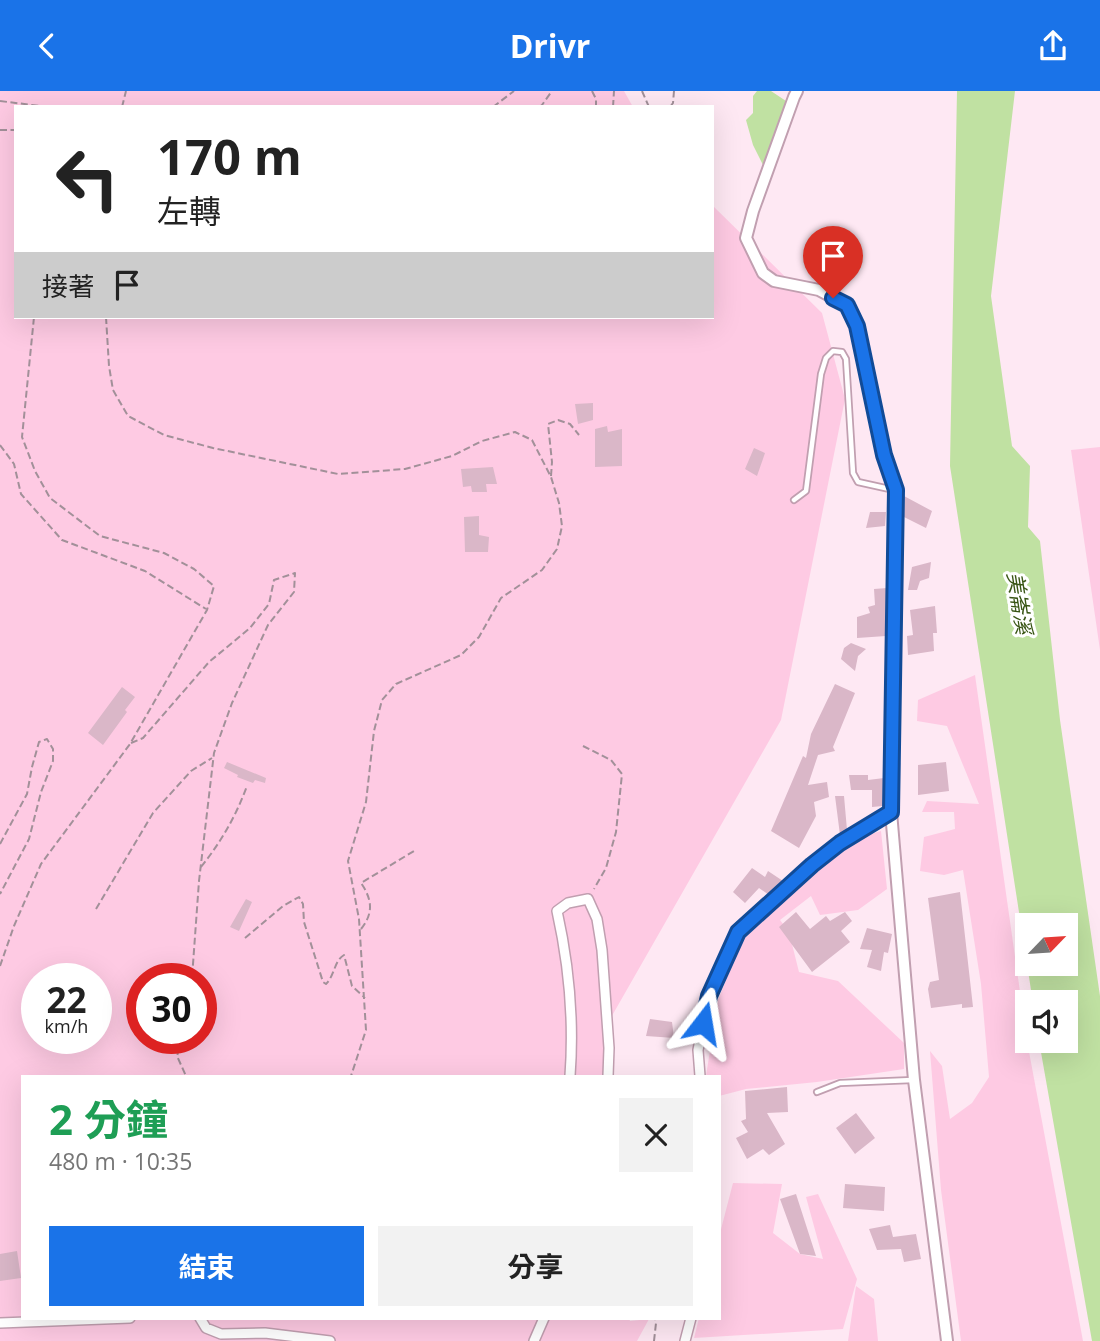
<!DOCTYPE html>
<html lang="zh-TW">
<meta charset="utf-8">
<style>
body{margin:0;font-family:"Open Sans","Noto Sans TC",sans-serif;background:#f2f2f2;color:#222;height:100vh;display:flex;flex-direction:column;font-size:26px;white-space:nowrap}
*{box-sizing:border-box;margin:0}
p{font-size:23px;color:#767676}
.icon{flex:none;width:38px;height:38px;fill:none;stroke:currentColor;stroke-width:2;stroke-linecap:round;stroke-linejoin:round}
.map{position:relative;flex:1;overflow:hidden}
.sheet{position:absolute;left:21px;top:984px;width:700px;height:245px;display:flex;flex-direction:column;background:#fff;border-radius:0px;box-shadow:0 7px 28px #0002}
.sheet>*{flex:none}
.hud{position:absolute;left:14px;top:14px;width:700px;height:214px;border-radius:0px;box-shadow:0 7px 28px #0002;background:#fff;color:#222;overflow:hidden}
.needle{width:46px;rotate:65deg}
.controls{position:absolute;left:1015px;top:822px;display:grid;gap:14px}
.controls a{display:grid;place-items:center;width:63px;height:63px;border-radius:0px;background:#fff;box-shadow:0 7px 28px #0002;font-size:35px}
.speed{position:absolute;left:21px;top:872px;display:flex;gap:14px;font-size:35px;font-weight:700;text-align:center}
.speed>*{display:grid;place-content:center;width:91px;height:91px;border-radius:50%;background:#fff;box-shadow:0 7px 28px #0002;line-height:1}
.speed small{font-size:18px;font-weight:400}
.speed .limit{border:10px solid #d22;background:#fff;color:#111}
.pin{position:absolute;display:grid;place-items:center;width:60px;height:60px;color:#fff;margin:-72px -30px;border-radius:50% 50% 50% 0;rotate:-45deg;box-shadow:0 0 7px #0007}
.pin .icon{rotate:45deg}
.me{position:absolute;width:77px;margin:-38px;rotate:14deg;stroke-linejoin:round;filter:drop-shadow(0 0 5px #0008)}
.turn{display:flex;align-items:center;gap:24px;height:147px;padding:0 28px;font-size:32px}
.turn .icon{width:91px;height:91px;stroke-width:2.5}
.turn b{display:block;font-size:49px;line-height:60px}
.then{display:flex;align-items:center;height:66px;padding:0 28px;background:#0003;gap:14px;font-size:26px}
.round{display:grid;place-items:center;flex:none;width:74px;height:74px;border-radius:0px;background:#f2f2f2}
.overview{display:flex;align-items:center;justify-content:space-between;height:119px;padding:0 28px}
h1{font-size:42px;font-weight:700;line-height:52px;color:#1e9e55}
.button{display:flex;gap:14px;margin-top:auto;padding:14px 28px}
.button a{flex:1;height:80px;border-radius:0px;background:#1a73e8;color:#fff;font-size:28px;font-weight:700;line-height:80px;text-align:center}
.button a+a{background:#f2f2f2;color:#222}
header{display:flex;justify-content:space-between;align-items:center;height:91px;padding:0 28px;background:#1a73e8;color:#fff;font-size:32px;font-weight:700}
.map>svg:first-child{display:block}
</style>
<header><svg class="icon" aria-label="back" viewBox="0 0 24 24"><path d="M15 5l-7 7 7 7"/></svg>Drivr<svg class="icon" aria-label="share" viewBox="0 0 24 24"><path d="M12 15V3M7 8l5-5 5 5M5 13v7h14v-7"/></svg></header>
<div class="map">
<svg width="1100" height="1250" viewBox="0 0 1100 1250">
<rect width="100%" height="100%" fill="#fee8f3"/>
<path fill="#fecae3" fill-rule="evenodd" d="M0 0H624L633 16H16V226H712V114L822 222 845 308 781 629 605 937 609 985H23V1227H629L630 1230 649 1228 637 1250H0ZM37 887H96V947H37ZM142 887H201V947H142Z
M1100 356V559L1071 359Z
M975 584 1027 950 1083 1250H961L941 1099 930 960 942 975 950 1028 972 1012 989 986 981 893 963 779 944 784 920 780 924 746 955 738 954 721H922L927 710 979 713 947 635 917 630 918 609Z
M881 740 887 798 858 819 820 824 811 805 780 829 789 841 799 881 838 890 904 952V978L817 991 746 998 719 1005V985H706L718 909 743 847 840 752Z
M733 1092 782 1093 773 1142 800 1163 823 1168 806 1106 818 1103 857 1188 843 1238 694 1247 699 1227H719V1146Z
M856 1195 874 1208 878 1250H848Z"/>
<path fill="#c0e1a2" d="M757 0H771L786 10 771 57 763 74 753 54 746 29 753 22V5Z
M957 0H1015L991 205 1012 355 1030 375 1028 436 1040 450 1060 629 1100 905V1250H1092L1039 950H1066V912H1033L1027 873H1066V835H1027V873L950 375Z"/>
<path fill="#dab7c8" d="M593 312V329L578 333 575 313Z
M607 335 608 341 622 338V375L595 376V338Z
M754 357 765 362 757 385 745 378Z
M493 376 497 393H486L487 401H472L471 395 463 396 461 378Z
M904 405 932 420 926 437 904 426Z
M870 421H886L885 435 866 437Z
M479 425V444L489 446 488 461H465L464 426Z
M931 471 929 487 920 490 917 499H908L912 476Z
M887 497 886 545 857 547V526L870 522 868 516 875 514 874 498Z
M935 515 937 542H933L934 560 908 564 907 545 913 544 910 519Z
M851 552 866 558 858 565 855 580 841 568 844 557Z
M835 593 855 602 833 656 835 660 818 664 808 694 827 691 829 706 814 711 816 725 799 757 771 740 803 665 806 667 811 643Z
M122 596 135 606 125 619 127 621 103 654 88 642Z
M227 671 266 687 265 692 255 689 253 692 237 686 238 684 224 677Z
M946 671 949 700 918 704V674Z
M849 684H868V689L884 687 883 715 872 716V699H851Z
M835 705H844L847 739 840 744Z
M752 777 765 786 768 780 783 790 769 804 759 797 745 812 733 801Z
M960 801 973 916 962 917V913L931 917 928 898 930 891 939 889 928 807Z
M246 808 252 811 239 840 230 836Z
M796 821 810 838 826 825 830 830 845 821 852 830 841 840 850 851 812 881 779 836Z
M867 837 892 843 888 862 884 861 881 880 867 876 872 859 860 858Z
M650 928 672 931 674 947 646 945Z
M787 996 788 1021 767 1022 785 1053 769 1064 763 1058 747 1068 736 1047 748 1041 741 1030 746 1028 745 1000Z
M856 1022 875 1047 855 1063 836 1037Z
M845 1093 885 1096 884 1120 843 1117Z
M796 1103 816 1165 800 1163 780 1108Z
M890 1134 893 1146 916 1143 921 1168 904 1171 901 1158 877 1159 869 1138Z
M17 1160 21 1187 0 1190V1163Z"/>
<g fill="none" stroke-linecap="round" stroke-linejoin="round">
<g stroke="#c19fb0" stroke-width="8">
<path id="service" d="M794 409 806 400 821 283 826 267 833 260 842 261 846 268 853 382 858 391 894 399
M817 1001 840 992 913 989"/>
</g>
<g stroke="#c19fb0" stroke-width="12">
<path id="minor" d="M570 985C574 931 569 874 557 820L568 812 588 808 597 828 602 859 609 957 608 985
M700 985 698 959 709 905 738 841 812 774 840 752 891 721
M200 1227 206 1237 221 1243 265 1242 330 1250
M0 1232 130 1227
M534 1250 544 1227
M685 1250 691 1227"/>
</g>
<g stroke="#c19fb0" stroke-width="14">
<path id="tertiary" d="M797 0 794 6 753 120 746 147 763 182 774 190 819 199 847 214 857 235 884 364 896 399V453L891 721 914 989 947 1250"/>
</g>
<path stroke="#a29099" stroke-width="2" stroke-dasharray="7 3.5" stroke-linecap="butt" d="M592 0 596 8V16
M642 0 649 16
M0 10 48 16
M122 16 126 0
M493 16 514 0
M539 16 542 14 552 0
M613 16 614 0
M670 16 673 12 674 0
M0 39H16
M106 226 109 275 113 299 128 325 164 344 213 357 338 383 405 378 452 365 482 350 515 341 532 349 551 386 559 412 562 435 557 458 542 479 501 507 479 546 461 564 396 593 382 609 374 640 366 711 348 770 359 828 366 939 351 985
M0 354 14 373 21 403 62 449 145 480 206 518
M551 385 552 371 548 333 558 329 570 333 579 344
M131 652 143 647 209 571 250 537 269 513 274 489 295 482 294 501 268 534 232 612 214 662 199 790 192 887
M583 655 611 669 622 683 616 741 606 777 594 798
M0 753 27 703 32 676 39 651 47 648 53 658V670L41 701 29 748 0 803
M201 776C221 751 236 725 247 695
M96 818 153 722 191 680 212 667
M361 838C374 822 372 808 361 792L414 760
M245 847 283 815 299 806 303 813 304 831 323 891 326 893C335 884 334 870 344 864L352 895 365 907
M0 875 14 835 41 773 130 653 207 519 214 495 194 478 164 462 100 445 50 407 35 380 22 346 34 226
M182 947 177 965 186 985
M654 1250 656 1232 655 1227"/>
<use href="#service" stroke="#fff" stroke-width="4.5"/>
<use href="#minor" stroke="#fff" stroke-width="9"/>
<use href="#tertiary" stroke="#fff" stroke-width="10"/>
</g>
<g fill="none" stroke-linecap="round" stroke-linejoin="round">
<g stroke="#114b97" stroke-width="18">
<path id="route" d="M703 932 709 905 738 841 812 774 840 752 891 721 896 399 884 364 857 235 847 214 833 207"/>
</g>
<use href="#route" stroke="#1a73e8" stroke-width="12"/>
</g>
<g text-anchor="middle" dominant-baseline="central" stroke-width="6" stroke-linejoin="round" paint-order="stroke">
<g font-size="21" font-style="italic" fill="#385514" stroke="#fff">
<text transform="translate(1020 512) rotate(81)">美崙溪</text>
</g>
</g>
</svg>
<div class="controls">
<a><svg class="needle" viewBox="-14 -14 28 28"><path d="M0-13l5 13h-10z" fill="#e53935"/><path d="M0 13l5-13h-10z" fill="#767676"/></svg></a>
<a><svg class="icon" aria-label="sound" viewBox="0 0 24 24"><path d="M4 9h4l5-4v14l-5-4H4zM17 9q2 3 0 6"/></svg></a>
</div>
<div class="speed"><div>22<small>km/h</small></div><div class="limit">30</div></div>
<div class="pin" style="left:833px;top:207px;background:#d93025"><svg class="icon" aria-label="arrive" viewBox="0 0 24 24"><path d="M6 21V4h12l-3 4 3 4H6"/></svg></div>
<svg class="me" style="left:703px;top:932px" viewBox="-20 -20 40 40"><path d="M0-17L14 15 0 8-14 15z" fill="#1a73e8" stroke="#fff" stroke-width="4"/></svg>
<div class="hud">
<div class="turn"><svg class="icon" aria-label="left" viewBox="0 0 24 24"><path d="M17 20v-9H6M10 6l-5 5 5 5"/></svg><div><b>170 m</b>左轉</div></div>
<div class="then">接著<svg class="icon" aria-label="arrive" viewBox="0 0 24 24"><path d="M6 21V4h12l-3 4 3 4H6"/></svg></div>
</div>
<section class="sheet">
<div class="overview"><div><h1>2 分鐘</h1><p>480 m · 10:35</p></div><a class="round"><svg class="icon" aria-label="close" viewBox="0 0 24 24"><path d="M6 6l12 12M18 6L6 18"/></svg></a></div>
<div class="button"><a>結束</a><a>分享</a></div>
</section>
</div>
